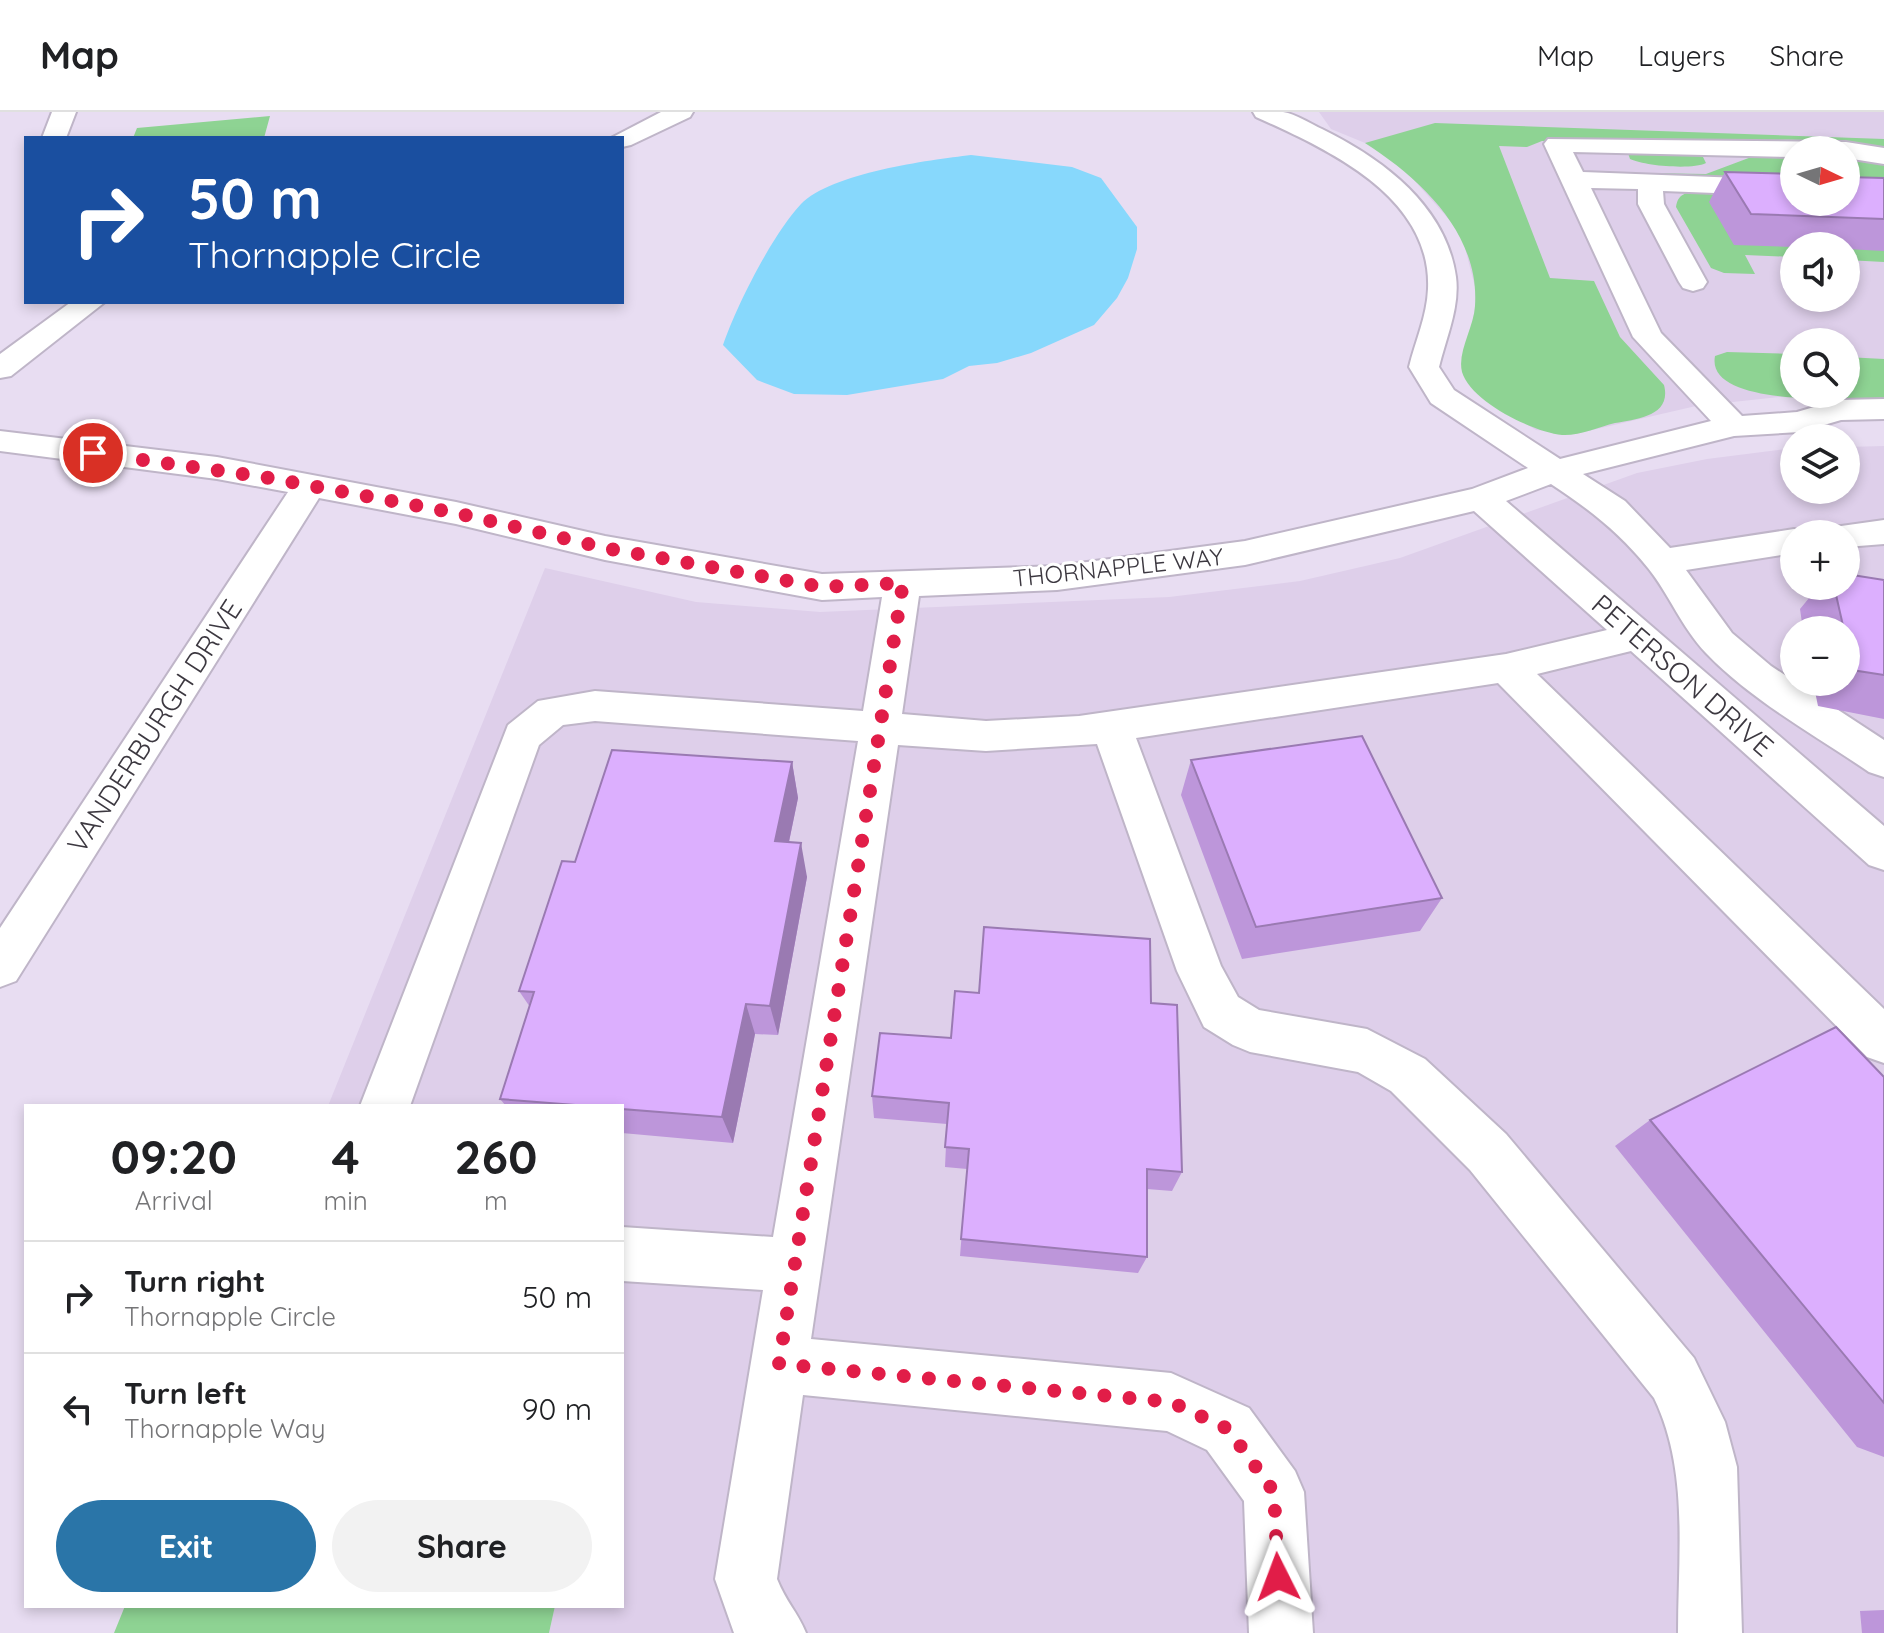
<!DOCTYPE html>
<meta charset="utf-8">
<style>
body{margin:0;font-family:Quicksand,sans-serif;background:#f2f2f2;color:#202124;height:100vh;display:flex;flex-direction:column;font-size:30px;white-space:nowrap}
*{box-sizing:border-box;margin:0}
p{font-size:26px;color:#757577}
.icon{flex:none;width:44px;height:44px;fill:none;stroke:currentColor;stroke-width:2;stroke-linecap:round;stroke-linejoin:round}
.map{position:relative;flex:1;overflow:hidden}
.drawer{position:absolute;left:24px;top:992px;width:600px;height:504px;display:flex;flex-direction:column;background:#fff;border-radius:0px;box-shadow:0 4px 12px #0003}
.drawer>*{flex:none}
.top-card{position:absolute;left:24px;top:24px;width:600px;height:168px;border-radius:0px;box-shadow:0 4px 12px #0003;background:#1a4fa0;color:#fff;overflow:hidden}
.needle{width:52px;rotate:95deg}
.fabs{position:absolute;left:1780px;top:24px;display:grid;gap:16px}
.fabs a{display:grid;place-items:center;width:80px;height:80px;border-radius:50%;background:#fff;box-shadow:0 4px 12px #0003;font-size:40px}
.pin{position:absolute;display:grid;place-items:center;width:68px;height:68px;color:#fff;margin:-34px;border:4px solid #fff;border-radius:50%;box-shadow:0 2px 8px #0007}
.me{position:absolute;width:88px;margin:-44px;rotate:357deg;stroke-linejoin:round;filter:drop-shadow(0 0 6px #0008)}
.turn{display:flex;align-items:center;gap:28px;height:168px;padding:0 32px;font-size:36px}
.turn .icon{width:104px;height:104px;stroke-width:2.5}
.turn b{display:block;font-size:56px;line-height:68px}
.eta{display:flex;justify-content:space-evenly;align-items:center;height:136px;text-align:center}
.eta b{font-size:48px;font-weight:700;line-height:56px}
.button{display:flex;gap:16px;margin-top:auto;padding:16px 32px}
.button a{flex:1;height:92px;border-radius:48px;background:#2a75a8;color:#fff;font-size:32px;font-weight:700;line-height:92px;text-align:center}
.button a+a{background:#f2f2f2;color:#202124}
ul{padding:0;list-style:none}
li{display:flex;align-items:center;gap:24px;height:112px;padding:0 32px;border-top:2px solid #e0e0e0}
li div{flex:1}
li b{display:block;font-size:30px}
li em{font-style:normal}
header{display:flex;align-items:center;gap:48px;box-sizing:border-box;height:112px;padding:0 40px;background:#fff;border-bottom:2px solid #e0e0e0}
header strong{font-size:38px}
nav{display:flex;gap:44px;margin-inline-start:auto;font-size:28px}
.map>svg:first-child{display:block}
</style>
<header>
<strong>Map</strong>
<nav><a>Map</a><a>Layers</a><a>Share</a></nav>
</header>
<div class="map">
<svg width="1884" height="1521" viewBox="0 0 1884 1521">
<rect width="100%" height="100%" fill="#e8ddf2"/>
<path fill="#decfea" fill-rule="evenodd" d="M1319 0H1884V288L1779 285 1696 294 1575 322 1536 318 1487 288 1467 268 1462 258 1475 197V175L1464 132 1453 112 1413 67 1390 46 1365 31 1331 17ZM1794 38H1846V90H1794ZM1794 134H1846V186H1794ZM1794 230H1846V282H1794Z
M1884 334V1521H549L555 1494H622V994H328L545 456 696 490 820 500 1169 485 1300 469 1400 446 1637 361 1707 347 1794 336V378H1846V335ZM1794 422H1846V474H1794ZM1794 518H1846V570H1794Z"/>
<path fill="#8ed393" d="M270 4 264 26H133L137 16Z
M1435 11 1884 27V37C1838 25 1761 26 1714 33L1542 29 1527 35 1499 34 1550 166 1594 169 1620 225 1664 273C1672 304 1637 307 1615 311 1599 315 1579 324 1562 323 1533 320 1471 290 1462 260 1457 240 1474 215 1475 194 1480 122 1421 67 1365 31Z
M1628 41H1694L1703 45 1706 51C1692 58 1645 54 1630 47Z
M1794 43V68L1644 61 1706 62 1754 44Z
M1846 44 1884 50V71L1846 70Z
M1696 79C1760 86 1820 93 1884 86V150L1846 148V134H1794V145L1745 143 1755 162 1724 161 1711 156 1676 95C1678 82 1685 81 1696 79Z
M1727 240 1794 242V282H1846V245L1884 247V288C1853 286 1705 296 1715 244Z
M125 1494H555L549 1521H114Z"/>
<path fill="#87d8fc" d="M971 43 1072 55 1101 66 1137 115V137L1128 166 1117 186 1094 213 1031 241 997 251 969 254 943 267 847 283 794 282 757 268 723 233C737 193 772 123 801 92 831 61 929 48 971 43Z"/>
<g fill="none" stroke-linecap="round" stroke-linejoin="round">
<g stroke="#bfb5c8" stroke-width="4">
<path id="minor" d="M52 0H76L66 26H42Z
M661 0H693L690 5 631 33 622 35V26H611Z
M1253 0C1263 0 1274 0 1283 0 1296 2 1311 12 1322 17 1383 47 1446 94 1456 165 1460 195 1446 226 1439 255L1454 278 1560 347 1711 309 1633 225 1544 32 1548 27 1846 30 1884 36V52L1846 46V38H1794V45L1573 40 1583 60 1794 68V84L1663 79 1664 92 1707 170 1703 176 1693 179 1683 176 1679 170 1638 92V77L1591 76 1661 221 1742 304 1797 300 1838 288 1884 287V307L1841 308 1800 320 1734 324 1583 362 1625 389 1670 436 1794 417 1807 421 1794 422V441L1686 458 1732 521 1771 554 1884 628V665L1869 660C1815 623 1752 589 1706 541 1682 516 1669 482 1648 456 1619 420 1589 397 1551 372L1506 389 1884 714V758L1869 753 1631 539 1537 562 1884 897V951L1867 945 1498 571 1136 626 1221 854 1238 885 1259 898 1367 917 1425 947 1506 1022 1694 1246 1725 1310 1737 1355 1742 1521H1678C1678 1442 1689 1358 1654 1286L1470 1058 1391 979 1358 960 1250 940 1233 933 1204 915 1177 859 1097 632 986 639 898 633 811 1227 1171 1261 1249 1296 1295 1359 1304 1380 1313 1521H1249L1244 1389 1207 1338 1167 1319 803 1283 777 1467C786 1490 797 1499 806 1521H734L715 1467 763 1178 622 1169V1115L773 1125 858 629 595 609 563 613 539 633 410 994H360L508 613 538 589 595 579 863 599 882 485 822 488 605 448 456 412 319 386 16 869 0 875V816L288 380 217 367 0 339V319L217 345 456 390 605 424 822 462 1057 454 1245 429 1472 377 1528 356 1431 291 1409 255C1415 230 1427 204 1428 177 1432 84 1327 37 1256 5ZM1474 399 1607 518 1506 542 1079 604 986 609 902 602 919 484 1057 478 1245 453Z
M71 190H105L11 264 0 266V242Z
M1884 408V432L1846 435V422H1829L1834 415Z"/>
</g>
<use href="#minor" fill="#fff" fill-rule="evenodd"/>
</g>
<path fill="#bd96da" d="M1725 60 1884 66V139L1846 137V134H1794V135L1734 133 1709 90Z
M1884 468V607L1818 594 1813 570H1846V518H1803L1800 497 1819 474H1846Z
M1191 648 1442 786 1420 819 1242 847 1181 683Z
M792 650 798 686 789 730 807 765 778 923 755 922 733 1031 622 1021V994H506L500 987 530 895 519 879 575 750Z
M1151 891 1182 1060 1172 1079 1147 1077V1145L1138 1161 960 1144 967 1057 945 1055 947 1012 874 1006 872 984 951 926Z
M1884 965V1345L1857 1335 1615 1034 1650 1008Z
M1884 1498V1521H1862L1860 1499Z"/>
<path fill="#9a7ab2" d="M792 650 798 686 782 763 775 729Z
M801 731 807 765 778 923 770 894Z
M746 892 755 922 733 1031 722 1005Z"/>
<path fill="#dcaffe" stroke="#9a7ab2" stroke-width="2" d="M1725 60 1794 62V90H1846V65L1884 66V107L1751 102Z
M1846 462 1884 468V563L1852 558 1846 529V518H1844L1834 474H1846Z
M1362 624 1442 786 1256 815 1191 648Z
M612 638 792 650 775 729 801 731 770 894 746 892 722 1005 622 997V994H588L500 987 534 880 519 879 562 749 575 750Z
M984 815 1150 827 1151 891 1177 893 1182 1060 1147 1057V1145L961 1127 969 1037 945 1035 949 991 872 984 880 921 951 926 955 879 979 881Z
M1836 915 1884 965V1291L1650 1008Z"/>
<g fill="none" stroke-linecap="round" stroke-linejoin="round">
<path stroke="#e11d48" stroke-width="14" stroke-dasharray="0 25.2" d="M93 341 264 365 456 401 605 436 822 475 903 471 779 1252 1171 1290 1228 1317 1274 1380 1278 1465"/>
</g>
<g text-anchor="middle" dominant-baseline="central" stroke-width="6" stroke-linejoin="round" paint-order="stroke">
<g font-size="24" fill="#3c3840" stroke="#fff">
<text transform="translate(1118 455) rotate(-6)">THORNAPPLE WAY</text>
</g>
<g font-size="28" fill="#3c3840" stroke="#fff">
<text transform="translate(1683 563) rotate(41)">PETERSON DRIVE</text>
<text transform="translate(154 614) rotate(-57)">VANDERBURGH DRIVE</text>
</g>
</g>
</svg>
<div class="fabs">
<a><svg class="needle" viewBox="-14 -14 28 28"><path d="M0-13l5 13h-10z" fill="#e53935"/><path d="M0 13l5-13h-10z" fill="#757577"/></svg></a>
<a><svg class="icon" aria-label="sound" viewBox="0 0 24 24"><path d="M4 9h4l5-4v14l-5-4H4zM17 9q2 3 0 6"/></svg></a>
<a><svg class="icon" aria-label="search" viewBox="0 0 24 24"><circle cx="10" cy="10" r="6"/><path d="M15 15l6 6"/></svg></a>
<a><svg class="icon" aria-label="layers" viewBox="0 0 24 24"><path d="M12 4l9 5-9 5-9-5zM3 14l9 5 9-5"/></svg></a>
<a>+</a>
<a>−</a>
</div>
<div class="pin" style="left:93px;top:341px;background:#d93025"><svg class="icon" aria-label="arrive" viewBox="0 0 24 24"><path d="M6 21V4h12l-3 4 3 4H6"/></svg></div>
<svg class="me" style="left:1278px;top:1465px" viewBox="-20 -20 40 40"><path d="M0-17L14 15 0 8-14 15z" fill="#e11d48" stroke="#fff" stroke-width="4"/></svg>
<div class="top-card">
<div class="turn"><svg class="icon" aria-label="right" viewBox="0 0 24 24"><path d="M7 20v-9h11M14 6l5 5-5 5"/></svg><div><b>50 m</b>Thornapple Circle</div></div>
</div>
<section class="drawer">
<div class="eta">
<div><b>09:20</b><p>Arrival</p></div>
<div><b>4</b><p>min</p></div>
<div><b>260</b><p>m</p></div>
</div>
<ul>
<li><svg class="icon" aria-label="right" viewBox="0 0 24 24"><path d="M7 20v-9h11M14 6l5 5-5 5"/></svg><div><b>Turn right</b><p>Thornapple Circle</p></div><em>50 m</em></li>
<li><svg class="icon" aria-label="left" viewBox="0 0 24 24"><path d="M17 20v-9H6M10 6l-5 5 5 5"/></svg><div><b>Turn left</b><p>Thornapple Way</p></div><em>90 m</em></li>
</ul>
<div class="button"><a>Exit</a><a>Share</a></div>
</section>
</div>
